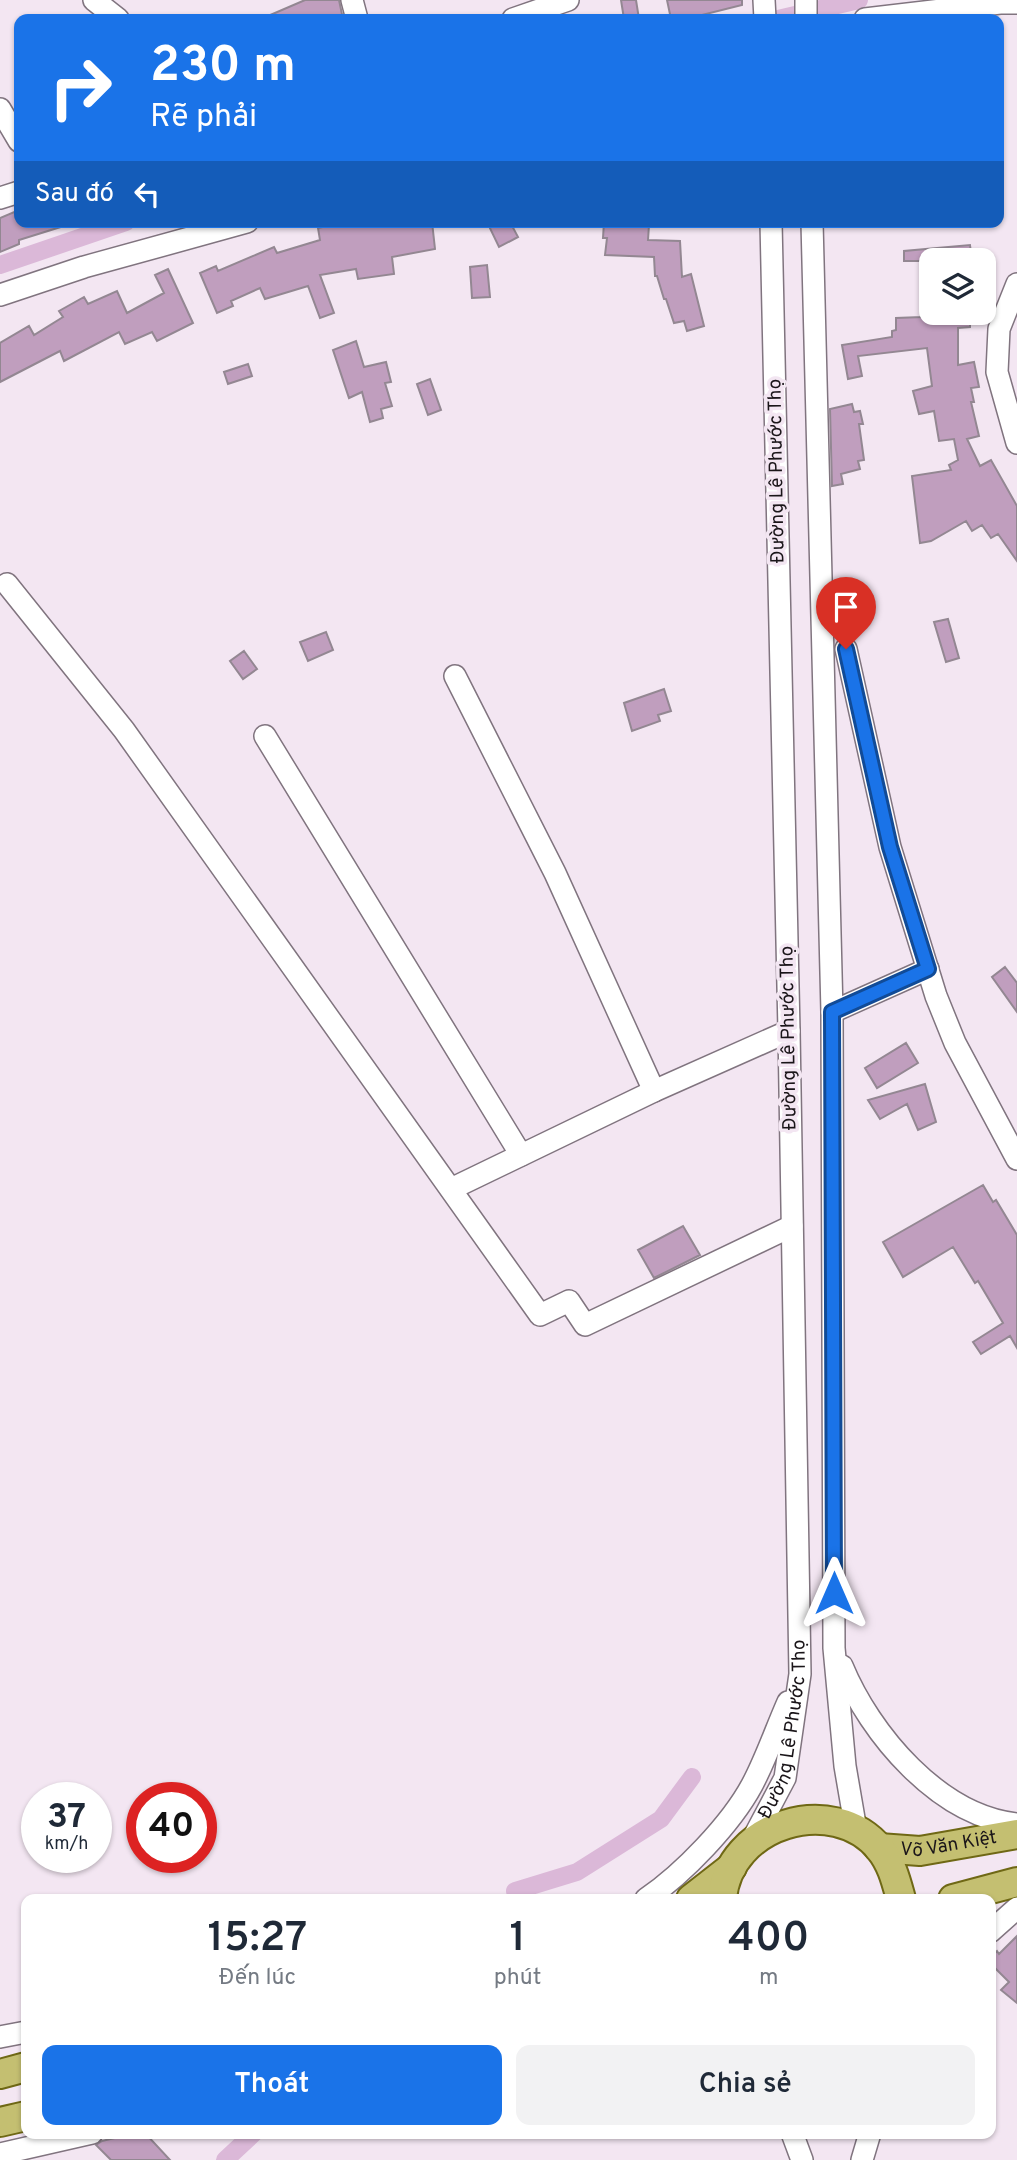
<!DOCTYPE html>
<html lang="vi">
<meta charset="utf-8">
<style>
body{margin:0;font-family:Overpass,sans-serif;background:#f2f2f3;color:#1f2937;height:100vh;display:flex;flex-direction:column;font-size:26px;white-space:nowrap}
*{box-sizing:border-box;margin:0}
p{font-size:23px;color:#747a83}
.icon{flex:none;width:38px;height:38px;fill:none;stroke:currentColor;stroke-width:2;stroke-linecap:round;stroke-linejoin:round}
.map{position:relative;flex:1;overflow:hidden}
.sheet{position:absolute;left:21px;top:1894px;width:975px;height:245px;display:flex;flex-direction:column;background:#fff;border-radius:14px;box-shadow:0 2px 5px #0004}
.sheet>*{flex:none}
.hud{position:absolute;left:14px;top:14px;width:990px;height:214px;border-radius:14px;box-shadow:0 2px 5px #0004;background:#1a73e8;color:#fff;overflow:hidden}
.controls{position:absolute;left:919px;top:248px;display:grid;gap:14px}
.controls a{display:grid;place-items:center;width:77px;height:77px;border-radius:14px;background:#fff;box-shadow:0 2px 5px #0004;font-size:35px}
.speed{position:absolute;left:21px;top:1782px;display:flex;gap:14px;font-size:35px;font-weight:700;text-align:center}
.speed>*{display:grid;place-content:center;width:91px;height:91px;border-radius:50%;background:#fff;box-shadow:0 2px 5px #0004;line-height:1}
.speed small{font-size:18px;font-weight:400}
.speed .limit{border:10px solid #d22;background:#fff;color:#111}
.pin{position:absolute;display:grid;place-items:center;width:60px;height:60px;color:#fff;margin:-72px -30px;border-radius:50% 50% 50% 0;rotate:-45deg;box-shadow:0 0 7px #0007}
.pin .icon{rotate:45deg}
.me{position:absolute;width:77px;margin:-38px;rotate:0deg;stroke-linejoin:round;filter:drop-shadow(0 0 5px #0008)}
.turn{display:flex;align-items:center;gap:24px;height:147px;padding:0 21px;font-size:32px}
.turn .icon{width:91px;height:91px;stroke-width:2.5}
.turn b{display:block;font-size:49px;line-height:60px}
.then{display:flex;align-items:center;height:66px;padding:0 21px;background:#0003;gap:14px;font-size:26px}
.eta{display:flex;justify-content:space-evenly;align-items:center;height:119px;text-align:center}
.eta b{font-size:42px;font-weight:600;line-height:49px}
.button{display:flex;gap:14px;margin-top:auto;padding:14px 21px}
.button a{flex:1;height:80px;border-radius:14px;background:#1a73e8;color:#fff;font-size:28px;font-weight:600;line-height:80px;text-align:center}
.button a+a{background:#f2f2f3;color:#1f2937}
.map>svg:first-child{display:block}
</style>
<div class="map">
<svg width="1017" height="2160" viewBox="0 0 1017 2160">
<rect width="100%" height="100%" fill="#f3e6f2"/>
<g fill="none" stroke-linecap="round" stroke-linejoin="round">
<path stroke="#dbb8d8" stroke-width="18" d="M778 19 859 0
M0 265 126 222
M515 1891 577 1872 661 1819 692 1777
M225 2160 254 2133"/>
</g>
<path fill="#c09ebe" stroke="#938792" stroke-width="2" d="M305 0H339L343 19H261Z
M621 0H636L639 19H624Z
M667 0H742V5L686 19H671Z
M19 210V222H66L67 225 19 240V244L0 252V218Z
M346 222H432L435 249 392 257 394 274 358 279 356 269 320 275 334 313 320 318 308 286 265 299 260 288 231 301 233 306 217 313 200 273 216 266 218 271 274 247 277 253 320 240 318 228Z
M487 222H510L518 237 499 247Z
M604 222 649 225 648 240 680 241 682 277 691 274 704 326 687 331 684 321 674 323 666 299H664L657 276H655L654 257 605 255 607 238H603Z
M970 245 972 261H904V251Z
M487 265 490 297 472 298 470 267Z
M168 269 193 323 157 341 152 332 125 344 119 332 64 361 60 351 0 382V343L29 326 34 335 63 317 59 311 84 297 88 304 117 291 127 313 164 293 155 275Z
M922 313H970V327L958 328V365L974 362 979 387 971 388 974 402H971L979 436 967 439 980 466 991 460 1017 506V561L998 534 991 538 982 525 972 531 966 521 931 541 920 543 912 476 951 470 949 465 958 460 954 439 939 441 934 411 919 414 913 391 932 386 927 348 858 356 862 376 848 379 842 345 892 337V331L896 330V318L922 317Z
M356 341 364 367 386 362 391 382 385 383 392 406 381 409 383 418 370 422 362 392 349 398 333 350Z
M248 364 252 376 228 384 224 372Z
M430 379 441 410 428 415 417 384Z
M852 404 854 412 860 411 863 424H859L864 460 858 461 860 469 841 474 843 484 832 486 830 409Z
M948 619 959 658 946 662 934 622Z
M326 632 333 650 308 661 300 642Z
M244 651 257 669 243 679 230 661Z
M664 689 671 711 658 715 660 721 632 731 624 703Z
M1005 967 1017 983V1012L992 977Z
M906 1043 918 1063 877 1088 865 1068Z
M925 1084 936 1122 918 1130 907 1104 880 1119 868 1100Z
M983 1185 993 1202 996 1200 1017 1235V1348L1010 1336 981 1354 973 1342 1003 1323 978 1281 975 1283 953 1247 903 1277 883 1242Z
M683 1226 700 1255 654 1278 638 1250Z
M1017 1936V2003L1001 1990 1009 1982 990 1963V1958L997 1951 999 1954Z
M136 2133H145L170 2160H111L96 2145 102 2141Z"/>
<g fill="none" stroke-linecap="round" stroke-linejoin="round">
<g stroke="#80747f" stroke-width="24">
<g id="minor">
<path d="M94 0 118 19"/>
<path d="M352 0 357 19"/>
<path d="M764 0 765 19"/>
<path d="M806 0V19"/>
<path d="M513 19 568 0"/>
<path d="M865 19 1000 3H1017"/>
<path d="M0 109 19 141"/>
<path d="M0 198 19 192"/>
<path d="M812 222 832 1012 834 1648 845 1766 856 1830"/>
<path d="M1017 284 999 329 997 372 1017 443"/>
<path d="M0 295 84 267 247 222"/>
<path d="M7 584 124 730 540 1315 569 1301 585 1325 792 1226"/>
<path d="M846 649 890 847 936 996 955 1043 1017 1159"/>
<path d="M455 676 555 873 654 1091"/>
<path d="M265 736 521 1155"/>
<path d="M832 1012 928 969"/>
<path d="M451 1189 654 1091 789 1031"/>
<path d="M842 1666C870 1734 939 1816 1017 1824"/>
<path id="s1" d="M750 1844 785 1778 800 1674 789 1031 771 222"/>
<path d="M646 1899C683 1874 731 1824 752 1785 766 1759 776 1729 788 1702"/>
<path d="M990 1932 1017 1908"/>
<path d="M0 2037 26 2032"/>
<path d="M792 2133 802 2160"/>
<path d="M0 2154 92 2133"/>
<path d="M862 2160 870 2133"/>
</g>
</g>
<g stroke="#6f6815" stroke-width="32">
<g id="major">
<path id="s2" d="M879 1848 920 1851 1017 1834"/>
<path d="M691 1899 732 1867"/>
<path d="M722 1899C728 1824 833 1792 880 1849 892 1864 896 1881 901 1899"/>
<path d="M953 1899 1017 1882"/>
<path d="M0 2074 26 2067"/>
<path d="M0 2122 26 2116"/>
</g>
</g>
<use href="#minor" stroke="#fff" stroke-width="21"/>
<use href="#major" stroke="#c4bf71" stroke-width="28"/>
</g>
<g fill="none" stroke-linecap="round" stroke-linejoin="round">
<g stroke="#114b97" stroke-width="18">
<path id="route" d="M834 1593 832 1012 928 969 890 847 846 649"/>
</g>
<use href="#route" stroke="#1a73e8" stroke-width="12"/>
</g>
<g text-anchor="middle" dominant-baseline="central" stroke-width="7" stroke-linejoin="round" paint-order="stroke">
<g font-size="19" fill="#1a1519" stroke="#f3e6f2">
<text transform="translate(777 471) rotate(-91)">Đường Lê Phước Thọ</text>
<text transform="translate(789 1038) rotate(-91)">Đường Lê Phước Thọ</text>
<text stroke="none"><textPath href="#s1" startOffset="122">Đường Lê Phước Thọ</textPath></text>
<text stroke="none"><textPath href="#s2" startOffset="70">Võ Văn Kiệt</textPath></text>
</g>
</g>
</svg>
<div class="controls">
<a><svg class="icon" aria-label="layers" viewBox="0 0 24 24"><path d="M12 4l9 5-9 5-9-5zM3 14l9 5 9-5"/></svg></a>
</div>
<div class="speed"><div>37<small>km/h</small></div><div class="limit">40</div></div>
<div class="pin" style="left:846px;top:649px;background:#d93025"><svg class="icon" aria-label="arrive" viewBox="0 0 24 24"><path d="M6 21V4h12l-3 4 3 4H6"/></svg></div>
<svg class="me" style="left:834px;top:1593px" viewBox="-20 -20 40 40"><path d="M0-17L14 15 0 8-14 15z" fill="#1a73e8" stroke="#fff" stroke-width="4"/></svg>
<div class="hud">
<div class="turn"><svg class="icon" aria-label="right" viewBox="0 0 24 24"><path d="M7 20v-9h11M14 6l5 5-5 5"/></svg><div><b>230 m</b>Rẽ phải</div></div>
<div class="then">Sau đó<svg class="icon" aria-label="left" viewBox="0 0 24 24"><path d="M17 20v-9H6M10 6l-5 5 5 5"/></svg></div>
</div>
<section class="sheet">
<div class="eta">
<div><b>15:27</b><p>Đến lúc</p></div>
<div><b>1</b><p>phút</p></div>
<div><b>400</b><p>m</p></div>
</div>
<div class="button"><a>Thoát</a><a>Chia sẻ</a></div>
</section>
</div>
